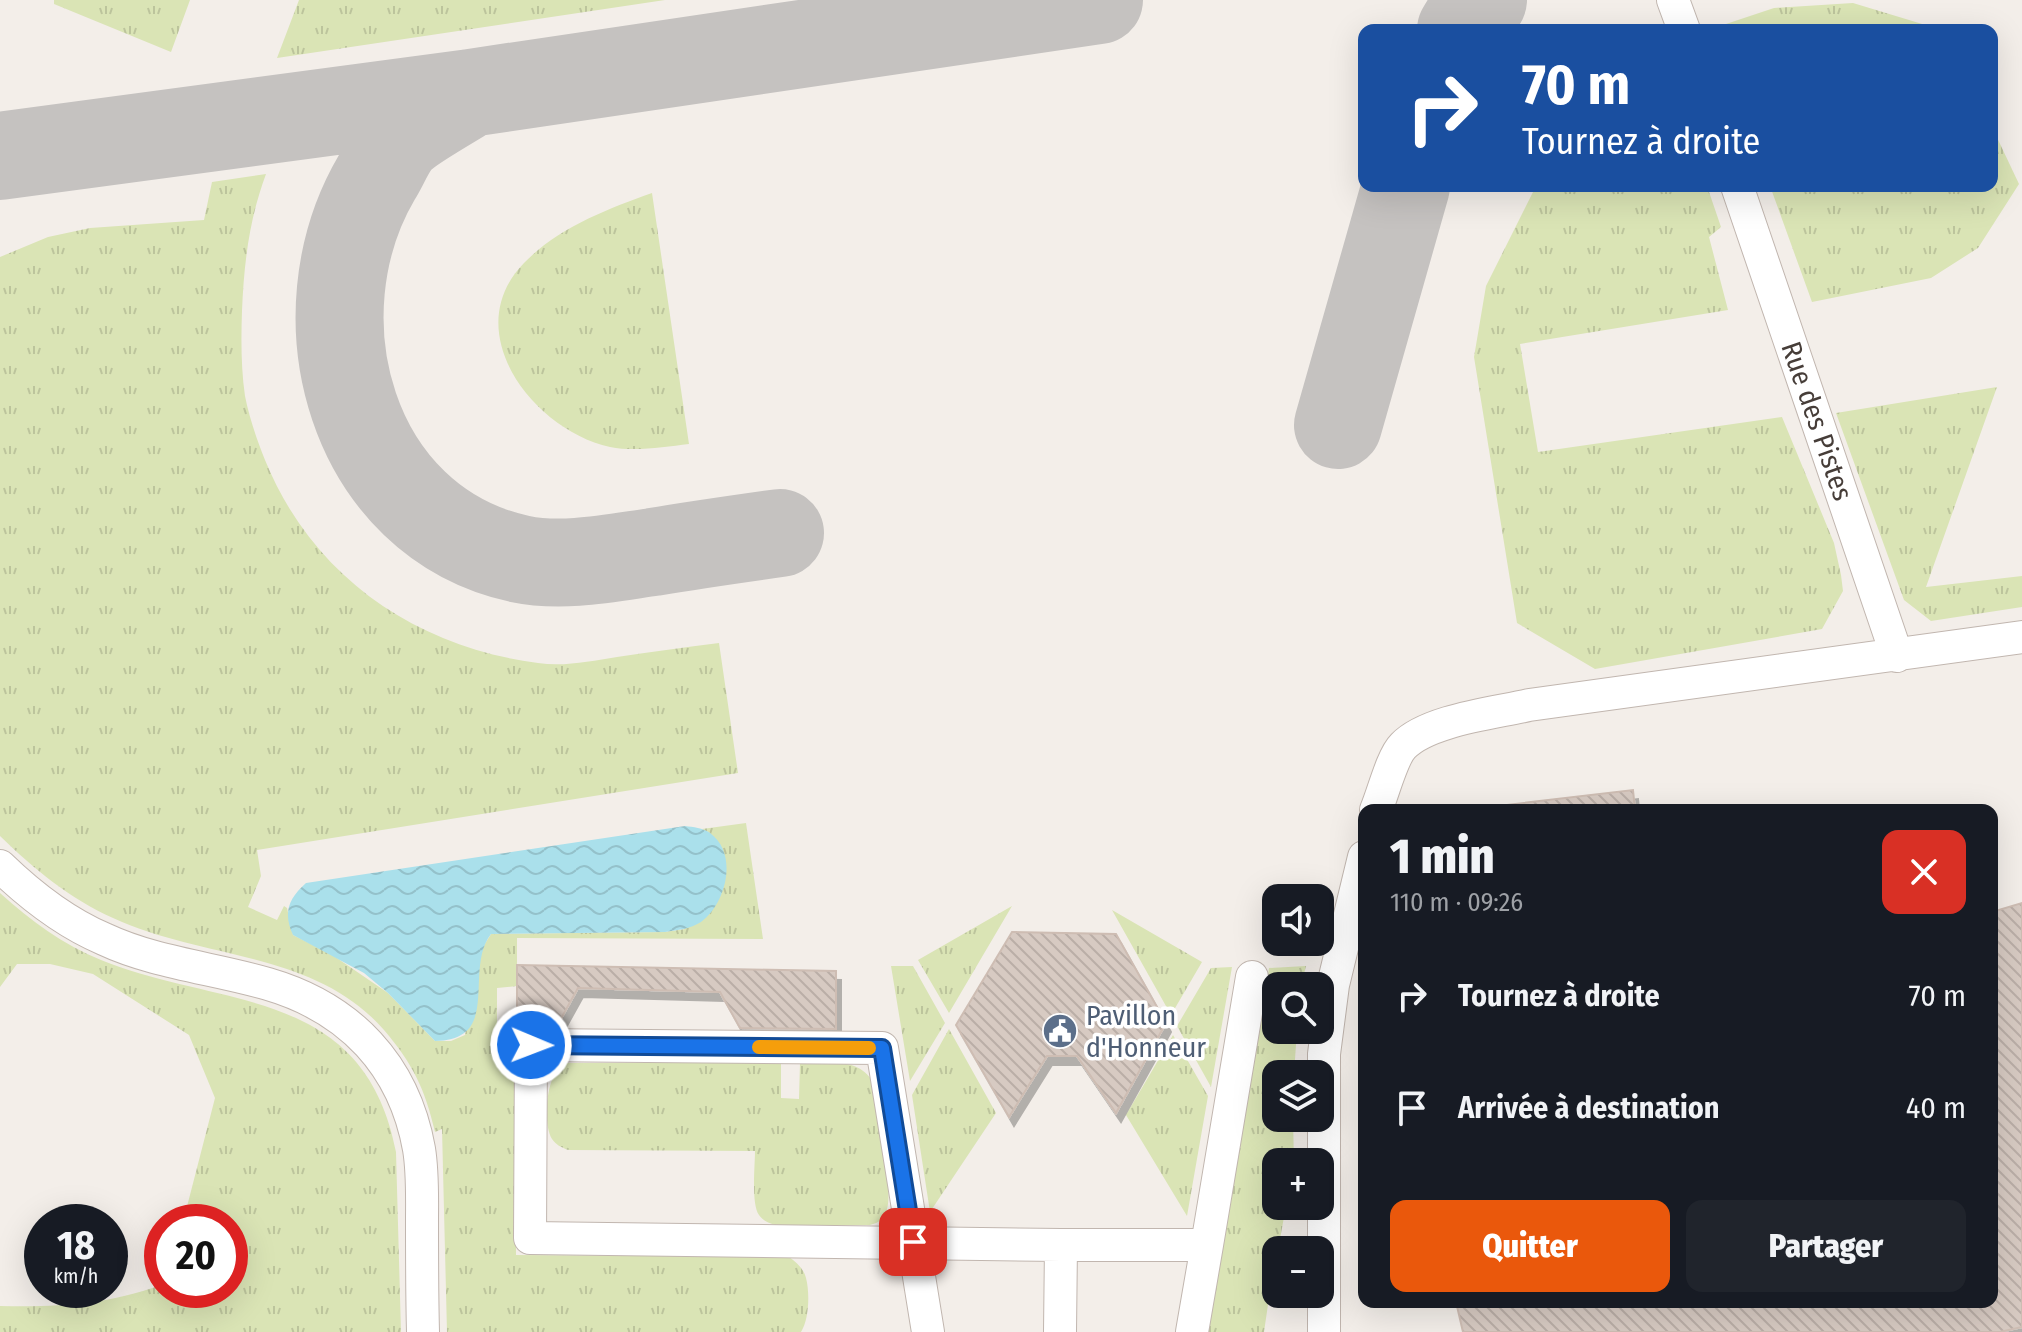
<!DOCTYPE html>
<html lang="fr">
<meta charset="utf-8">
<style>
body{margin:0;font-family:"Fira Sans Condensed",sans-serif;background:#20242c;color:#f1f3f6;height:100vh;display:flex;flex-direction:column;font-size:30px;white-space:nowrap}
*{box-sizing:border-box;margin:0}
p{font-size:26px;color:#9ea1a6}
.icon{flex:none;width:44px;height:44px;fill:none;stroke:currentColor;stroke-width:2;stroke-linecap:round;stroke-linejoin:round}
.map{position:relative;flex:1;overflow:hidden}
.panel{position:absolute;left:1358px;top:804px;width:640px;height:504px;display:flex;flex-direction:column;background:#171b24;border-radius:16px;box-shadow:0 8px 32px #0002}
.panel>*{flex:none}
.hud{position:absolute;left:1358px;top:24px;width:640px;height:168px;border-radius:16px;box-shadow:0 8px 32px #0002;background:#1a4fa0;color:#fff;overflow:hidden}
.tools{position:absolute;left:1262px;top:884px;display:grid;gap:16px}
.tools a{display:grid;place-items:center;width:72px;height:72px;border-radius:16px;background:#171b24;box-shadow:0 8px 32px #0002;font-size:40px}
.speed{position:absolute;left:24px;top:1204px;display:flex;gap:16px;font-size:40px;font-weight:700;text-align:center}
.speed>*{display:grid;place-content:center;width:104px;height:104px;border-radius:50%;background:#171b24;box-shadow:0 8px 32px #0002;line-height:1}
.speed small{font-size:20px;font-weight:400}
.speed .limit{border:12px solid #d22;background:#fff;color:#111}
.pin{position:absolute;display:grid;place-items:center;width:68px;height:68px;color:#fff;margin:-34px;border-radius:16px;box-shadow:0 4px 12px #0006}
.me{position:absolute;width:88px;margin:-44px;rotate:91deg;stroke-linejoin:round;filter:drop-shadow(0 0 6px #0008)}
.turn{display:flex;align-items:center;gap:28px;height:168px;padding:0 32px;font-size:36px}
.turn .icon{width:104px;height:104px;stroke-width:2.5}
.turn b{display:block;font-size:56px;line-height:68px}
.round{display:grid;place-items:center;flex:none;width:84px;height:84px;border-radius:16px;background:#20242c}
.overview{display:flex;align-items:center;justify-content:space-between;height:136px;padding:0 32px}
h1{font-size:48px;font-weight:800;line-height:60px}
.action{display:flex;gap:16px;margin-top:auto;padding:16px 32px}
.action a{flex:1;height:92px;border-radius:16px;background:#ea580c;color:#fff;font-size:32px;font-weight:800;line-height:92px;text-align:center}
.action a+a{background:#20242c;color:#f1f3f6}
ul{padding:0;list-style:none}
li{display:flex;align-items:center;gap:24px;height:112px;padding:0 32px}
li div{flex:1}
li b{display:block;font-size:30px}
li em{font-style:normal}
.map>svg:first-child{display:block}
</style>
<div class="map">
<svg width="2022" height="1332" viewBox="0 0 2022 1332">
<defs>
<pattern id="grass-tufts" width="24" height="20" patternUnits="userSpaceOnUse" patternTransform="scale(2)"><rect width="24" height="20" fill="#dae4b5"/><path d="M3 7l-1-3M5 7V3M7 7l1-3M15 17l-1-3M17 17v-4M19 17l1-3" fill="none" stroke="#bcc49c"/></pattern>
<pattern id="water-waves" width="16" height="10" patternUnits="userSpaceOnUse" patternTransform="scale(2)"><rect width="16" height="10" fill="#aae0eb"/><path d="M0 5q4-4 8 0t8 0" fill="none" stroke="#94c1ca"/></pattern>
<pattern id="building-back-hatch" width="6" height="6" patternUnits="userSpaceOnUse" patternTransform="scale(2)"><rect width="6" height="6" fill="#d7cac2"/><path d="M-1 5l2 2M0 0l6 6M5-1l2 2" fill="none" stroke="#baaea7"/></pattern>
<filter id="shadow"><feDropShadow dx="5" dy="9" stdDeviation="0" flood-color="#0004"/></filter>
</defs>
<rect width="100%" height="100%" fill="#f3eee9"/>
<path fill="url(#grass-tufts)" d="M54 0H190L171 52 54 4Z
M299 0H665L277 58Z
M1853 3 1942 30 1714 28 1774 8Z
M1992 127 2019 184 1978 248 1931 278 1812 302 1770 186H1992Z
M266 174C249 220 244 263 242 311 241 338 241 369 245 396 249 417 257 440 265 460 312 576 415 647 538 663 564 667 591 661 617 657 651 652 685 647 719 643L738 773 257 850 261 876 248 907 277 920 284 906 287 908 293 935 331 954 388 993 435 1041H451L465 1035 481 950 491 934 665 932 685 929 724 855 710 833 702 829 746 823 763 939 517 938V986L497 988V1031H517L516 1255 789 1257C796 1262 804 1269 806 1278 810 1293 809 1320 801 1332H447L442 1129 435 1132C425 1089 413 1064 384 1030 314 950 203 960 113 918 69 898 35 870 0 836V257L48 237 90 228 204 220 212 182Z
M1536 186H1707L1721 227 1709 237 1728 310 1520 344 1538 452 1782 417 1834 543 1841 575 1843 591 1822 629 1595 669 1517 623 1474 357 1486 286Z
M652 193 689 444C664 447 635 452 610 447 534 430 457 332 524 263 558 228 607 209 652 193Z
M1997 387 1926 587 2022 576V607L1931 621 1904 600 1836 413Z
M0 893C31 921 62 944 101 960 222 1009 364 986 396 1152L401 1332H0V1306C62 1307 102 1305 162 1285V1290H230V1222H183L215 1098 189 1035 93 974 50 964H17L0 987Z
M1012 906 949 1013 918 960Z
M1112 910 1202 962 1171 1015Z
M891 966H913L945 1023 910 1081Z
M1306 966 1301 986H1276V1030H1297L1294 1074H1276V1118H1293L1294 1162H1276V1206H1286L1278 1250H1276L1264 1332H1206L1269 968Z
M1232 967 1211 1087 1177 1026 1211 968Z
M949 1029 996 1113 930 1212 912 1095Z
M1173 1035 1208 1096 1187 1216 1126 1115Z
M565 1063H781V1098L799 1099 800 1063C824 1063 856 1057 871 1079 875 1108 894 1185 887 1209 885 1218 879 1223 870 1225H775C769 1223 763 1221 759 1215 751 1204 755 1166 755 1151L568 1150C561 1147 556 1145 552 1139 542 1123 546 1072 565 1063Z"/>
<path fill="url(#water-waves)" d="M685 826C693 827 703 828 710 833 739 854 726 904 701 922 690 929 678 930 665 932L491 934C463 970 503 1040 435 1041L388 993 364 973 293 935C283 913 288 899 306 883Z"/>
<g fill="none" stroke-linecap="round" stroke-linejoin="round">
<path stroke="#c5c2c0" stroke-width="88" d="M1461 30 1474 8 1483 0
M470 93C453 104 411 127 399 140 390 150 384 166 377 177 295 316 350 522 520 559 563 568 611 558 653 552 695 545 737 539 780 533
M0 156 470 93 1099 0
M1338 425 1406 186"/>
</g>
<path fill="url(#building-back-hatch)" stroke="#cebdb3" stroke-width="2" filter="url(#shadow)" d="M1633 790 1635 810H1464Z
M2022 903V1327L2000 1332H1463L1456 1302H1992V912Z
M1012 932 1116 934 1166 1023 1116 1113 1077 1056H1047L1009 1117 956 1025Z
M517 965 836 971V1029L740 1028 720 992 578 988 558 1024 517 1023Z"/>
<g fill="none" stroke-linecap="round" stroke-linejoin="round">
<g stroke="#c1b6af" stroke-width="34">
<path id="minor" d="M1673 0 1684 30
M1737 186 1897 656
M1376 810C1383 794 1392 757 1403 746 1428 720 1495 713 1529 705L2022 637
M0 866C31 896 64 922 104 939 155 963 214 968 268 984 350 1008 404 1065 419 1149 423 1173 422 1198 422 1222 422 1259 422 1295 423 1332
M1061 1245H1207L1192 1332
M1207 1245 1252 977
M928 1332 882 1048 531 1045 530 1238 1061 1245 1060 1332
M1324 1332V1054L1333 985 1364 857"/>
</g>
<use href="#minor" stroke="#fff" stroke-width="32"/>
</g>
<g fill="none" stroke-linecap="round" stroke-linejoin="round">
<g stroke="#114b97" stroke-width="20">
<path id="route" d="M531 1045 882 1048 913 1242"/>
</g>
<use href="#route" stroke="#1a73e8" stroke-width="14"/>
<path stroke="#f59e0b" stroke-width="14" d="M759 1047 869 1048"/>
</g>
<defs>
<g id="civic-disc" transform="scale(1.8)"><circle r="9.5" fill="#5c6f8a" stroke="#fff"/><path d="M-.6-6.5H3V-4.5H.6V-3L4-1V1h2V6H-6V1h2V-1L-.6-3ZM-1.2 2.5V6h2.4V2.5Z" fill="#fff"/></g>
</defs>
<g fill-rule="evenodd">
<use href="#civic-disc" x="1060" y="1031"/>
</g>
<g text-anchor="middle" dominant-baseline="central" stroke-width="7" stroke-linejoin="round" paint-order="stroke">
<g font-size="28" fill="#463d38" stroke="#fff">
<text transform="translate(1817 421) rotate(71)">Rue des Pistes</text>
</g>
<g font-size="28" fill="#4e5e75" stroke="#fff" text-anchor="start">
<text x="1086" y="1015">Pavillon<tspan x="1086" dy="32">d'Honneur</tspan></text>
</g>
</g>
</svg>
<div class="tools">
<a><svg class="icon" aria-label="sound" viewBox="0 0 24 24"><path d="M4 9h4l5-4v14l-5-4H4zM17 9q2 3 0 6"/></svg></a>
<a><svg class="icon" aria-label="search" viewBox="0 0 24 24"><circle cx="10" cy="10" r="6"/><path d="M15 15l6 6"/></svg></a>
<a><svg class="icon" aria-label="layers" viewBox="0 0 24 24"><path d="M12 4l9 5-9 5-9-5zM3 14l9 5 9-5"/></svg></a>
<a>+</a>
<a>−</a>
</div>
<div class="speed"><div>18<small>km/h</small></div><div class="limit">20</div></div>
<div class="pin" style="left:913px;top:1242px;background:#d93025"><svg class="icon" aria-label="arrive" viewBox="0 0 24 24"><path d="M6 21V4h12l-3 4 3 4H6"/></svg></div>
<svg class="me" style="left:531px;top:1045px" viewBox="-20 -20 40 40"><circle r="17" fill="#1a73e8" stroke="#fff" stroke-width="3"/><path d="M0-11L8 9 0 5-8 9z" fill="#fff"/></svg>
<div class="hud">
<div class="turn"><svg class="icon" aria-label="right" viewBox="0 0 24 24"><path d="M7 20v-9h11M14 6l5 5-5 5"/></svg><div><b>70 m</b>Tournez à droite</div></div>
</div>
<section class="panel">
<div class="overview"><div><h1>1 min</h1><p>110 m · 09:26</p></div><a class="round" style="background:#d93025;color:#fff"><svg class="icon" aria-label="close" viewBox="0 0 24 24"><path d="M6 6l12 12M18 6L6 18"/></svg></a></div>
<ul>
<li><svg class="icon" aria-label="right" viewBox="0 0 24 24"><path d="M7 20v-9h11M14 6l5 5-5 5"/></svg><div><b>Tournez à droite</b></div><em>70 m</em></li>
<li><svg class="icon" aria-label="arrive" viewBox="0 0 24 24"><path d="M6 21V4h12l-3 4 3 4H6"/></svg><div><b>Arrivée à destination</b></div><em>40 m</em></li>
</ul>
<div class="action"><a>Quitter</a><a>Partager</a></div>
</section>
</div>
